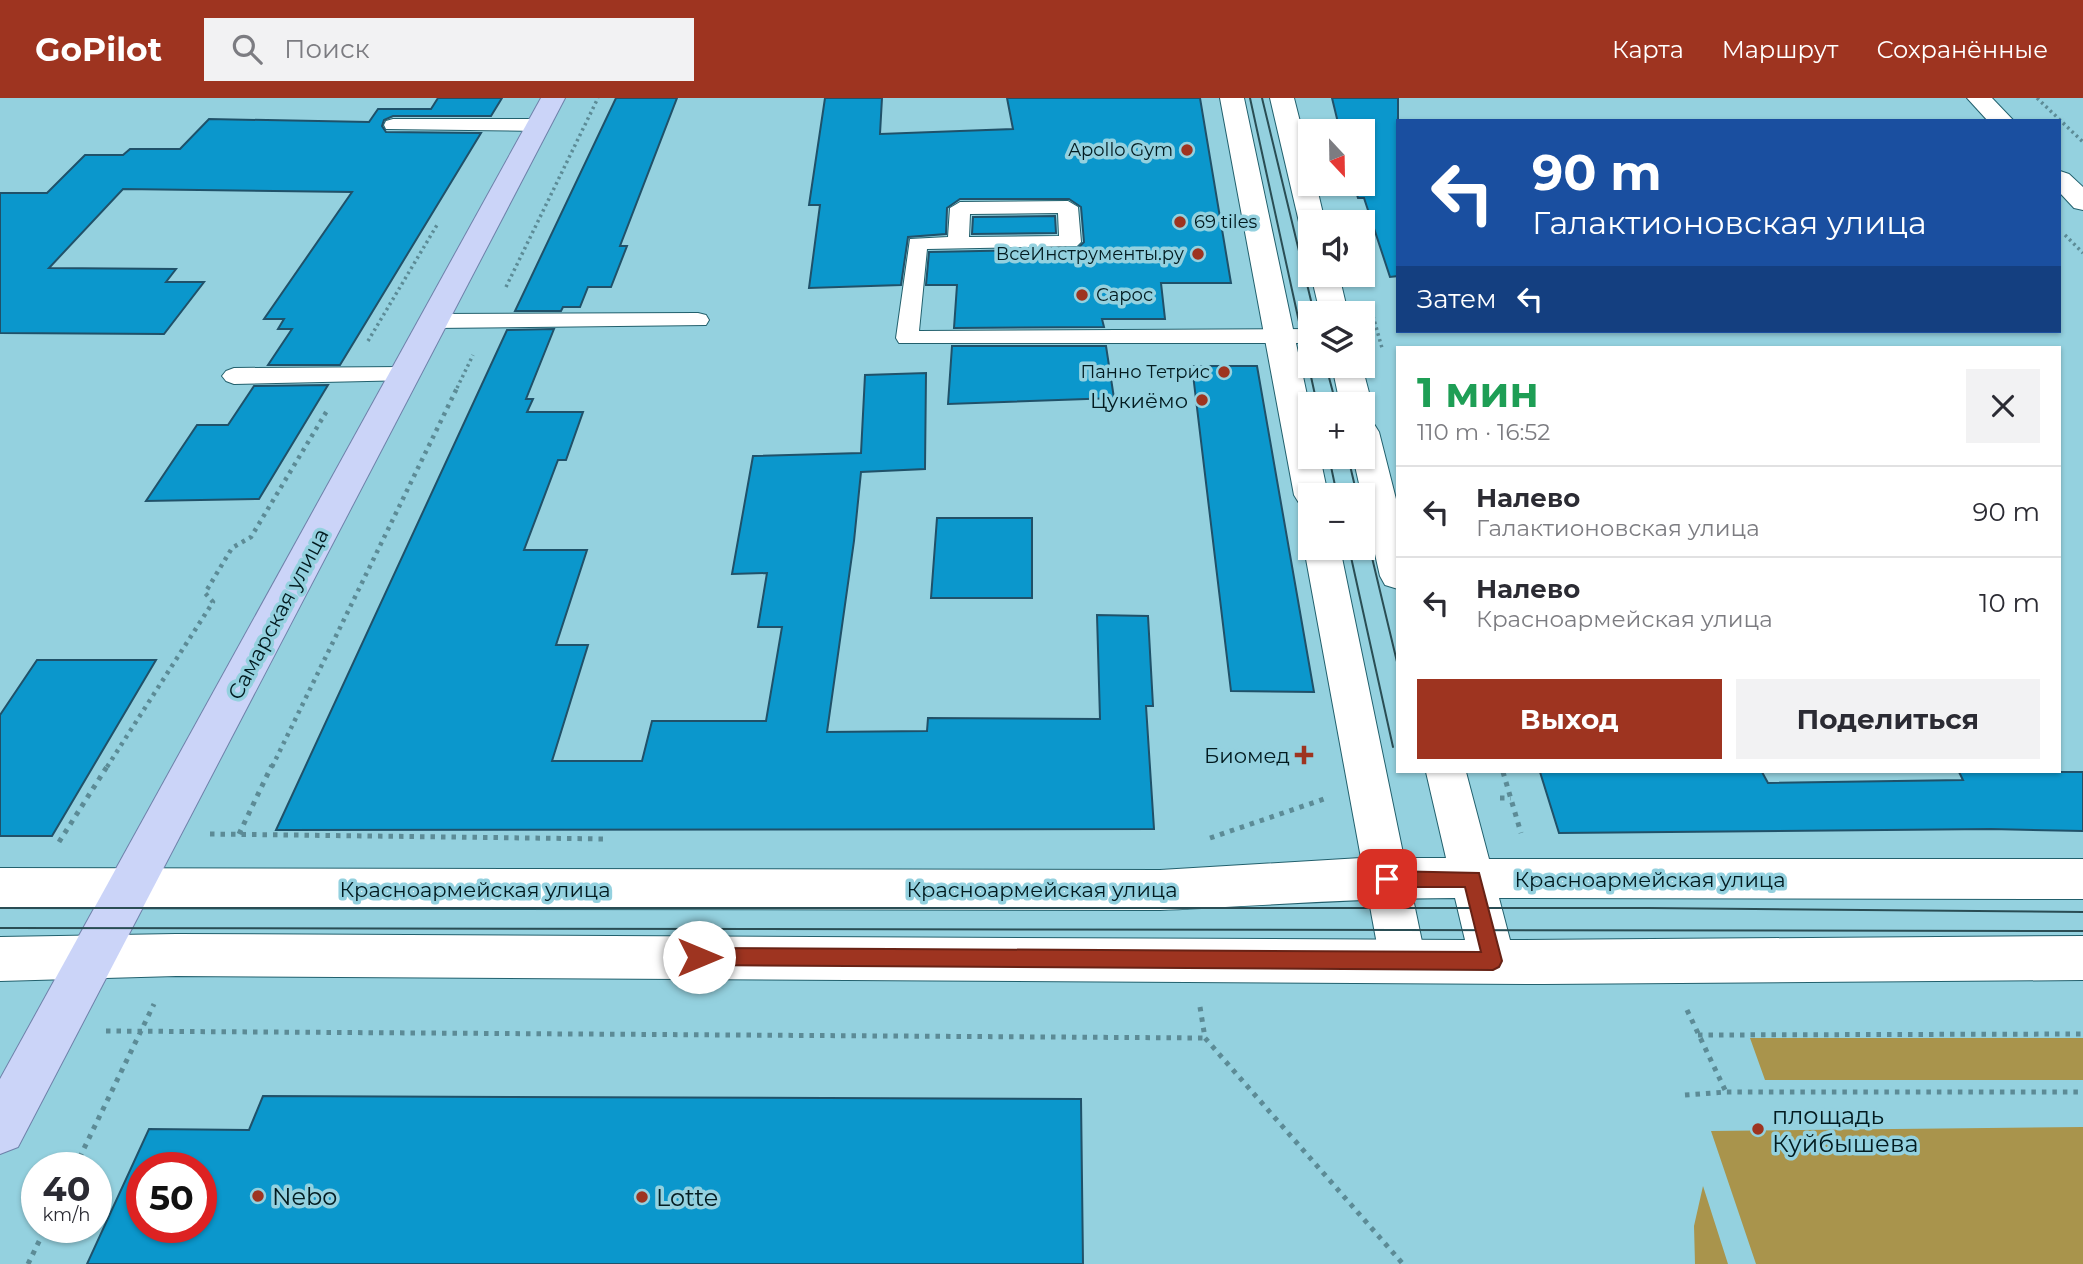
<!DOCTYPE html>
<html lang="ru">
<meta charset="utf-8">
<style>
body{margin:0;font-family:Montserrat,sans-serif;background:#f2f2f3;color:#2b2b33;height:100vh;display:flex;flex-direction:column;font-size:26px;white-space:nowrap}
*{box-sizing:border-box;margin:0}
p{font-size:23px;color:#7c7c81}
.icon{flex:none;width:38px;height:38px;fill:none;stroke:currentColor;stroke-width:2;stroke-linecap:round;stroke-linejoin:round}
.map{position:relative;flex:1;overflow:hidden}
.panel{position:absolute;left:1396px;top:248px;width:665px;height:427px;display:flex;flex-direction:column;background:#fff;border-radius:0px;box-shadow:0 2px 5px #0004}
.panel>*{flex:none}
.hud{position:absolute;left:1396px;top:21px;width:665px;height:214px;border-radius:0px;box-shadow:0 2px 5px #0004;background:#1a4fa0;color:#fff;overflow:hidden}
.needle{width:46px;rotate:158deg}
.fabs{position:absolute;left:1298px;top:21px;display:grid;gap:14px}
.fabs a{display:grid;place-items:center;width:77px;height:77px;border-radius:0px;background:#fff;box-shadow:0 2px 5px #0004;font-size:35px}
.speed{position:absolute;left:21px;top:1054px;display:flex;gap:14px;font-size:35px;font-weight:700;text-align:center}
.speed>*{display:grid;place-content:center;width:91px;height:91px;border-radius:50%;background:#fff;box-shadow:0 2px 5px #0004;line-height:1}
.speed small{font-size:18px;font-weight:400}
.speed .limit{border:10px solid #d22;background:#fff;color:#111}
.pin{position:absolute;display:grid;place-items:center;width:60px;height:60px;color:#fff;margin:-30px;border-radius:14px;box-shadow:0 4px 10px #0006}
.me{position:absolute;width:77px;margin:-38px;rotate:90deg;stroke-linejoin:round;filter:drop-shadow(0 0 5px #0008)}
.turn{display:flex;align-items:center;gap:24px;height:147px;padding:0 21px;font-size:32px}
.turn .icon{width:91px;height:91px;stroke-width:2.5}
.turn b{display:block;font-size:49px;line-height:60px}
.then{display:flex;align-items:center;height:66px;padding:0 21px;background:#0003;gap:14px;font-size:26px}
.round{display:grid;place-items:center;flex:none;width:74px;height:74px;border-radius:0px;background:#f2f2f3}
.overview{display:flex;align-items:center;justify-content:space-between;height:119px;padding:0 21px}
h1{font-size:42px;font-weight:700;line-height:52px;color:#1e9e55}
.cta{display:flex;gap:14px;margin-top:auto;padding:14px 21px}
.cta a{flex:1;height:80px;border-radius:0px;background:#9e3420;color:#fff;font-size:28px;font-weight:700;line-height:80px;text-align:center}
.cta a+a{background:#f2f2f3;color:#2b2b33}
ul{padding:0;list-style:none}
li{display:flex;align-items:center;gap:21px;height:91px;padding:0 21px;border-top:2px solid #e1e1e2}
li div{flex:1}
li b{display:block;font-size:26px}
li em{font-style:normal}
header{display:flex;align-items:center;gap:42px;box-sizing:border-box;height:98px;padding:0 35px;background:#9e3420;color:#fff}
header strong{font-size:33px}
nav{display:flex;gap:38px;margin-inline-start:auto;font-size:24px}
.search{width:490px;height:63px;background:#f2f2f3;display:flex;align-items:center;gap:18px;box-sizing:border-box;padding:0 24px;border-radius:0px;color:#7c7c81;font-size:26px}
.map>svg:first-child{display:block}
</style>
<header>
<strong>GoPilot</strong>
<div class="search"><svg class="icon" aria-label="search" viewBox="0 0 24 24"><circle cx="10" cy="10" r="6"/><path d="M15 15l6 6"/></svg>Поиск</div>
<nav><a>Карта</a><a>Маршрут</a><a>Сохранённые</a></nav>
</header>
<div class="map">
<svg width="2083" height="1166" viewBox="0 0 2083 1166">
<rect width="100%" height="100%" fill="#94d1df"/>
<path fill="#a9944c" d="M1750 940H2083V982H1765Z
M2083 1029V1166H1756L1711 1033Z
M1703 1088 1728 1166H1695L1694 1128Z"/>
<path fill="#0b97cc" stroke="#205169" stroke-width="2" fill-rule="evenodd" d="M438 0H502L491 18H393L384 22 382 28 386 34 481 35 340 267H268L292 231H278L284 221H264L352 94 123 91 49 170 176 171 166 184H204L164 236 0 235V95H47L85 57H123L130 51H180L209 21 369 24 378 11H431Z
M616 0H677L620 148H627L611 189H588L580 209H563L561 213H515Z
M825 0H882L880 36 1013 31 1007 0H1200L1231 185H1161L1165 221H1102L1104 229 954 230 957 187H926L929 154 1077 151 1084 144 1081 109 1069 101H960L947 110 946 136 908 139 901 187 809 190 820 107H809Z
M1332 0H1398V178L1390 179 1364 100H1358L1354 86H1363V33H1340Z
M1055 118 1056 135 972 136 973 119Z
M554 231 526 301H533L527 314H583L566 362H558L524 452H587L556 547H588L552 663H642L652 623H766L782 529H758L767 475 732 476 753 358 861 355 865 277 926 275 925 371 861 374 854 443 827 634 927 633 928 620 1100 621 1097 517 1148 518 1153 608H1146L1154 731 276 732 507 232Z
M952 248H1106L1114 300 948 306Z
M1192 268H1257L1314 594 1231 593Z
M328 287 259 401 146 403 197 327H228L254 288Z
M937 420H1032V500H931Z
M37 562H156L52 738H0V617Z
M1540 674H1762L1768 685 1963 682 1959 674H2083V733L1991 731 1559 735Z
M263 998 1081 1001 1083 1166H87L149 1031 249 1032ZM142 1069H201V1129H142Z"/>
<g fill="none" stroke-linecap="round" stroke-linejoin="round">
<g stroke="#22606d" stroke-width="2">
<path id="service" d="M393 21H539L548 27 539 33 386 31 384 27 386 23Z
M1068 103 1078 109 1081 144 1077 148 927 151 919 233 1311 231V245H899L896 240 910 141 948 139 950 110 960 104ZM1058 115 1059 138 969 139 970 116Z
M698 215 706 217 709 222 706 227 434 230 423 223 434 216Z
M405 269 413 272 417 277 413 282 234 286 226 283 222 278 226 273 234 270Z"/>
</g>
<g stroke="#22606d" stroke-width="2">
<path id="minor" d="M1967 0H1992L2014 23H1988Z
M2060 73 2069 76 2083 89V112L2074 110 2060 95Z"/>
</g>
<g stroke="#22606d" stroke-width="2">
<path id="tertiary" d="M1387 761 1402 767 1409 781 1426 863 1419 878 1403 885 1387 878 1380 863 1365 781 1372 767Z"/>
</g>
<g stroke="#22606d" stroke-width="2">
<path id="secondary" d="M1220 0H1244L1311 316V359H1320L1328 397H1311V409L1299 405 1294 397Z
M1270 0H1294L1311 67V86H1316L1325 124H1311V132L1303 130 1299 124Z
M1311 177H1339L1348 215H1320Z
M1332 268H1362L1372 306 1367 313 1363 314V306H1340Z
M1363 323 1374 326 1379 334 1398 409V491L1385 487 1380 478 1353 359H1363Z
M1311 441V450H1340L1404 760H1446L1426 674H1466L1489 761H2083V801L1499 800 1510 842 2083 838V882L1544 886 176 878 0 883V839L176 836 1465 842 1455 800C1357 800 1259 808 1160 812L0 810V770L1160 772 1361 760 1304 450Z"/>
</g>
<g stroke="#6e80a9" stroke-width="2">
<path id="primary" d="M541 0H565L18 1049 0 1056V981Z"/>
</g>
<path stroke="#5c8b96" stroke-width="3.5" stroke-dasharray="2.5 3.5" stroke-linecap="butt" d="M2037 0 2083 44
M2065 137 2083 155
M506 189 598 0
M1373 218 1382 250
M368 243 437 127
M457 290 473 257"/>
<path stroke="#5c8b96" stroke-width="4.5" stroke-dasharray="3.5 5" stroke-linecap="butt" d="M107 669 213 504 205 495 232 450 251 439 328 311
M272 669 458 288"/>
<path stroke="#5c8b96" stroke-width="5" stroke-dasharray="4.5 6" stroke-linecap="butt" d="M1503 674 1521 735
M1500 700H1511
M210 736 608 741
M239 736 272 667
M1210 740 1324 701
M59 744 108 667
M1200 909 1205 940 1403 1166
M1687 912 1726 994
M106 933 1205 940
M1698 937 2083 936
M1685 997 1726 994H2083
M75 1069 154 906
M28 1166 46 1129"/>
<use href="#service" fill="#fff" fill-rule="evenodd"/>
<use href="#minor" fill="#fff" fill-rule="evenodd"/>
<use href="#tertiary" fill="#fff" fill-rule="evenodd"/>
<use href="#secondary" fill="#fff" fill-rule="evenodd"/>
<use href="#primary" fill="#cbd4f8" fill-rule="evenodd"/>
<path stroke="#2a4d54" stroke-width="2" d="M1250 0 1317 306
M1262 0 1314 215
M1326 268 1336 306
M1329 359 1337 397
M1348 359 1357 397
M1363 422 1398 568
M1349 450 1393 649
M0 810H1649L2083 814
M0 830 2083 833"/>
</g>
<path fill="#9e3420" stroke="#672215" stroke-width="2" d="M1387 773 1479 775 1502 863 1499 869 1493 872 699 867 692 865 689 859 692 852 699 850 1481 854 1465 789H1387L1380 787 1378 781 1380 775Z"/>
<g fill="#9e3420" stroke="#94d1df" stroke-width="2.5">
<circle cx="1187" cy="52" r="7"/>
<circle cx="1180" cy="124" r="7"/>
<circle cx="1198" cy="156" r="7"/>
<circle cx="1082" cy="197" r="7"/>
<circle cx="1224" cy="274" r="7"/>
<circle cx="1202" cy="302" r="7"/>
<path d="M1300.5 646.5h7v7h7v7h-7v7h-7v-7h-7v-7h7z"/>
<circle cx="1758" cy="1031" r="7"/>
<circle cx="258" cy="1098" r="7"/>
<circle cx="642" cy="1099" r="7"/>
</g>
<g text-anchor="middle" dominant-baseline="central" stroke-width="7" stroke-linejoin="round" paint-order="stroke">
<g font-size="18" fill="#021b20" stroke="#94d1df" text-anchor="end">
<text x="1173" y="52">Apollo Gym</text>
<text x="1194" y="124" text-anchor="start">69 tiles</text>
<text x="1184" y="156">ВсеИнструменты.ру</text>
<text x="1096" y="197" text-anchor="start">Сарос</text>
<text x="1210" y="274">Панно Тетрис</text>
</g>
<g font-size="21" fill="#021b20" stroke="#94d1df" text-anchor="end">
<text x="1188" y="302">Цукиёмо</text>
<text x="1290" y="657">Биомед</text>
</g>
<g font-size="21" fill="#021b20" stroke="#94d1df">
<text transform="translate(278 516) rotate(-62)">Самарская улица</text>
<text x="1650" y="781">Красноармейская улица</text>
<text x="475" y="791">Красноармейская улица</text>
<text x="1042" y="791">Красноармейская улица</text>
</g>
<g font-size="24" fill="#021b20" stroke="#94d1df" text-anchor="start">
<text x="1772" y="1017">площадь<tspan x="1772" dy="28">Куйбышева</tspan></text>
<text x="272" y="1098">Nebo</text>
<text x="656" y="1099">Lotte</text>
</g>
</g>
</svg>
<div class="fabs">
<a><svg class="needle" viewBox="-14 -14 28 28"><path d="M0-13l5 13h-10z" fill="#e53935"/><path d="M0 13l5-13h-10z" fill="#7c7c81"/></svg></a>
<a><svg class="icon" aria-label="sound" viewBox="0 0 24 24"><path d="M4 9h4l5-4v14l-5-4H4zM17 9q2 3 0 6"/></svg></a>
<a><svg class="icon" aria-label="layers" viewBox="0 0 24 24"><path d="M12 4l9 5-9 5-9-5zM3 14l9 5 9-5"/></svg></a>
<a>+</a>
<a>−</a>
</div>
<div class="speed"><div>40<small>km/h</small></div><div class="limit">50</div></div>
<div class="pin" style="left:1387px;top:781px;background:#d93025"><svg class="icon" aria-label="arrive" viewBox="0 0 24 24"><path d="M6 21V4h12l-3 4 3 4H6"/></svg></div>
<svg class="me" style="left:699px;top:859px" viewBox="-20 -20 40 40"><circle r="19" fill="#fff"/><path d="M0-13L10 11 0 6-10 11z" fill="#9e3420"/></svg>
<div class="hud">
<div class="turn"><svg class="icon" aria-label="left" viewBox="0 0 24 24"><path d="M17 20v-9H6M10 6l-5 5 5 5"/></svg><div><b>90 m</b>Галактионовская улица</div></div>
<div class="then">Затем<svg class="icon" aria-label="left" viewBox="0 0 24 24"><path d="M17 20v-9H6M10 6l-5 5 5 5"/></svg></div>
</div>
<section class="panel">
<div class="overview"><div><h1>1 мин</h1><p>110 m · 16:52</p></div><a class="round"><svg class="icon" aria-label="close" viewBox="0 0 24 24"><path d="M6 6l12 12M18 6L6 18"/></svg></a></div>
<ul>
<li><svg class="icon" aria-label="left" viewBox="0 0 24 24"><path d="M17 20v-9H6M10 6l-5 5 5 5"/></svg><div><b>Налево</b><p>Галактионовская улица</p></div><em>90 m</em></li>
<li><svg class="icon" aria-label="left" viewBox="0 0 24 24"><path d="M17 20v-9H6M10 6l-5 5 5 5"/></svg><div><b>Налево</b><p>Красноармейская улица</p></div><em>10 m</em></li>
</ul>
<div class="cta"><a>Выход</a><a>Поделиться</a></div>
</section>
</div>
